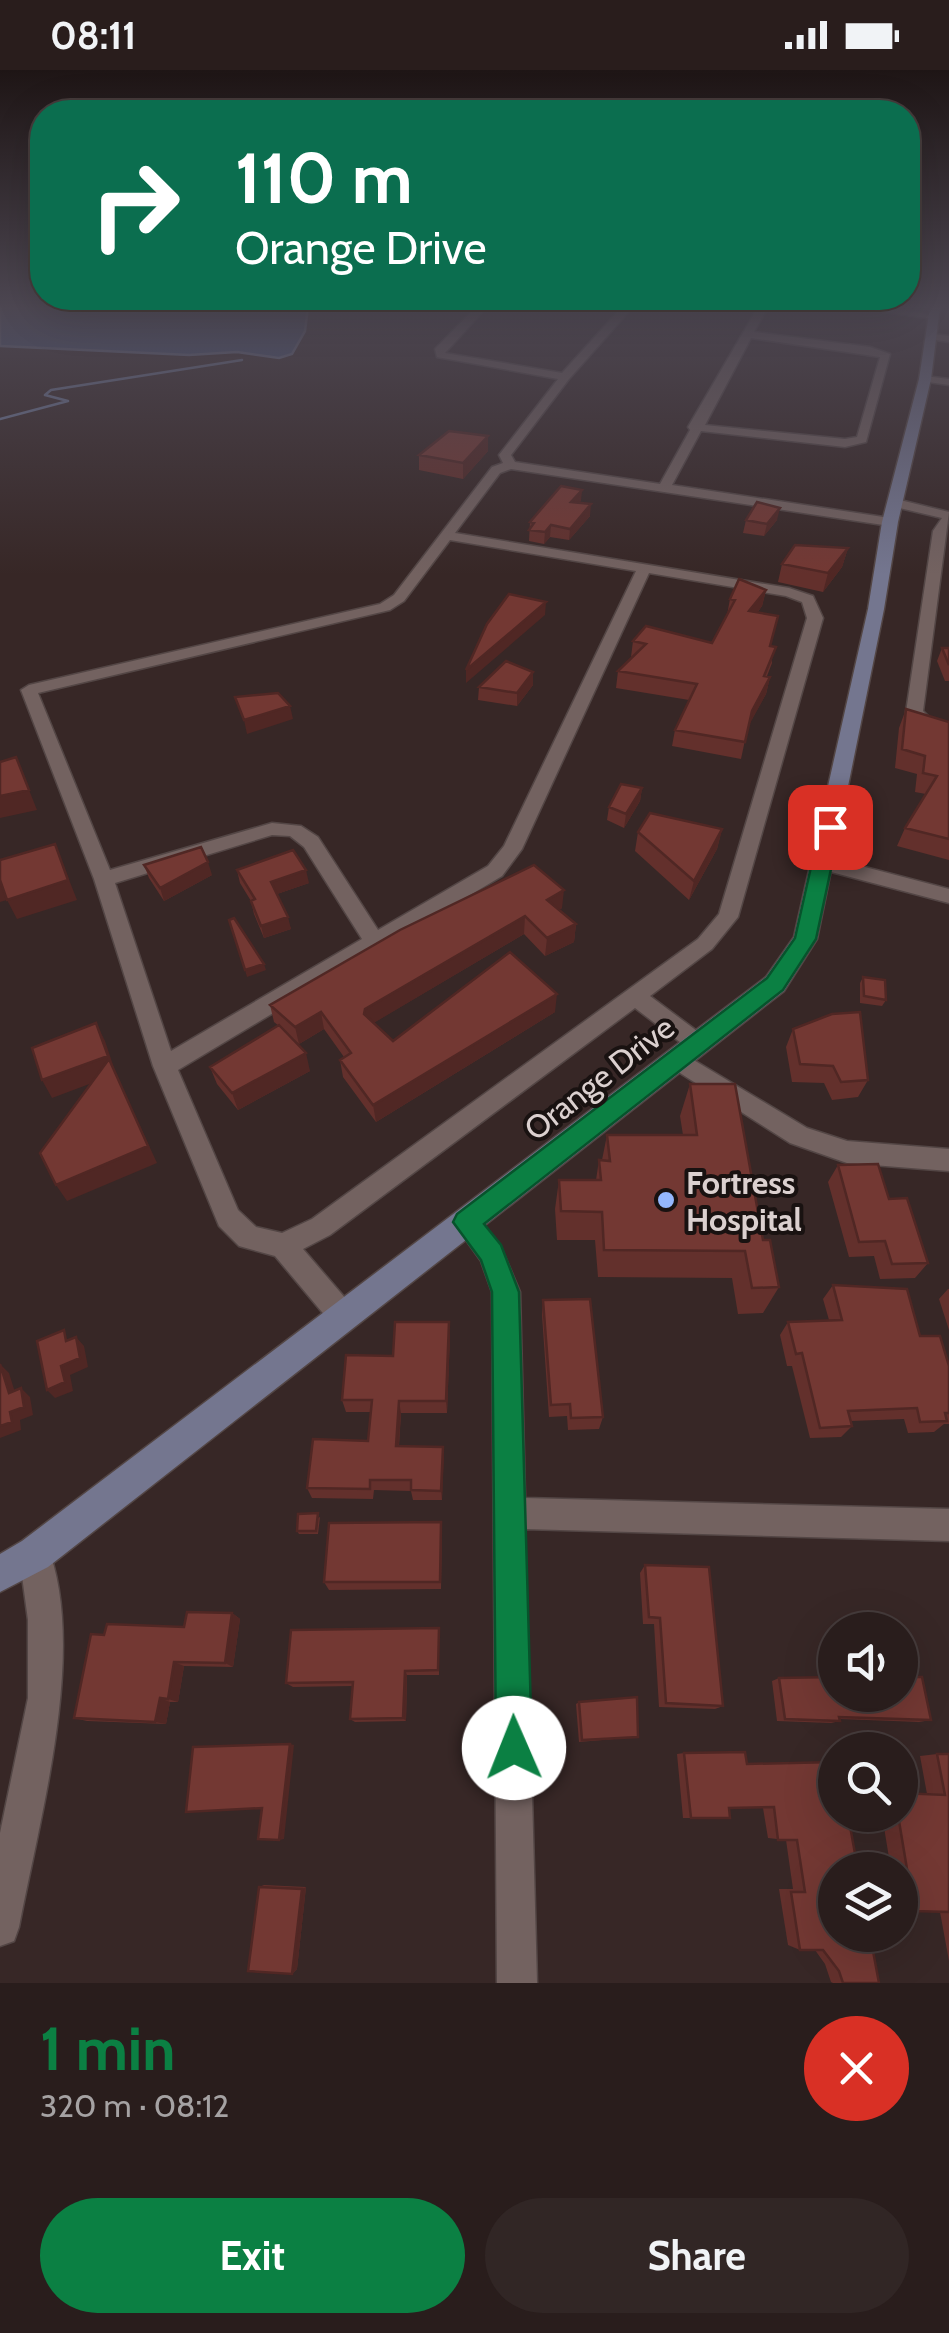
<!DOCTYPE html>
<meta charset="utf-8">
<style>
body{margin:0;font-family:Cabin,sans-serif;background:#312625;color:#f1f3f6;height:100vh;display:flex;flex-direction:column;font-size:38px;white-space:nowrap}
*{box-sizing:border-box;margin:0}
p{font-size:32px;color:#a5a2a3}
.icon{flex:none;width:55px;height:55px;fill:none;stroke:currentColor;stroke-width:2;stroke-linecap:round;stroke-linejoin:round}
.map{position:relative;height:1913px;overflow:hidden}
.sheet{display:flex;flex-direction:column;background:#291d1c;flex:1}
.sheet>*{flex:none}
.guide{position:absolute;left:30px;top:30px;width:890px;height:210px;border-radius:40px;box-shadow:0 10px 40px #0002,0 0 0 2px #453b3b;background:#0b6e4f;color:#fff;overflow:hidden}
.fabs{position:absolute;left:818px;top:1542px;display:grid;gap:20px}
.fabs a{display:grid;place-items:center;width:100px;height:100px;border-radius:50%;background:#291d1c;box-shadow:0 10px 40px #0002,0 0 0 2px #453b3b;font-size:50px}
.pin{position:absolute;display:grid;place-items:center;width:85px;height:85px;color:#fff;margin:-42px;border-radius:20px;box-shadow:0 5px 15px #0006}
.me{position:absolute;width:110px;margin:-55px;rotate:359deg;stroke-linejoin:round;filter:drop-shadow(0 0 8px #0008)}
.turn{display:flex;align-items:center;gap:35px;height:210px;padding:0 40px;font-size:45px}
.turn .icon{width:130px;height:130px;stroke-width:2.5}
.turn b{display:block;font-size:70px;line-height:85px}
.round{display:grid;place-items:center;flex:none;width:105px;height:105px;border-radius:52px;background:#312625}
.headline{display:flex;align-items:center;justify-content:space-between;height:170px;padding:0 40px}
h1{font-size:60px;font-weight:700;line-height:75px;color:#0b8043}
.primary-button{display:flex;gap:20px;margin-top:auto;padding:20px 40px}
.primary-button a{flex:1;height:115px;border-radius:60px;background:#0b8043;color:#fff;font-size:40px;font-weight:700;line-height:115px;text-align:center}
.primary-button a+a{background:#312625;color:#f1f3f6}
.status{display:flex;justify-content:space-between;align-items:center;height:70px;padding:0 50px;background:#291d1c;direction:ltr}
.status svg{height:28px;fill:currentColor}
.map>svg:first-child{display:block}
</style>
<div class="status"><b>08:11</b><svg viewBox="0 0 49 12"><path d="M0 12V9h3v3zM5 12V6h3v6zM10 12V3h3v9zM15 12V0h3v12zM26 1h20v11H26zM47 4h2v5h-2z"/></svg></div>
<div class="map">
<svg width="949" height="1913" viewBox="0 0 949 1913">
<rect width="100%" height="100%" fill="#372726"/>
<path fill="#465e8f" stroke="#7380a2" stroke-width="2.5" d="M0 237H308L305 261 292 284 279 288 237 282 189 285 0 276Z"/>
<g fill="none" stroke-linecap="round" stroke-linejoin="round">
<path stroke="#7380a2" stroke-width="2.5" d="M0 349 68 331 45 325 51 320 242 290"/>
<g stroke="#534645" stroke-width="3">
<path id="street" d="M476 237H487L445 283 562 303 622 237H633L569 309 511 385 515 392 660 414 690 360 688 357 758 237H768L754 262 870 277 890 284 866 372 845 377 701 361 672 415 890 448 897 452 890 456 511 399 500 403 455 463 789 518 813 526 823 548 738 847 712 879 650 926 705 967 708 973 705 979H689L635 938 330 1165 303 1179 352 1236 356 1245 352 1254 342 1258 332 1254 275 1186 239 1176 219 1156 153 996 94 809 21 620 29 615 380 534 394 525 492 397 503 393 499 385 558 309 437 287 435 279ZM751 268 880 287 857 367 845 369 705 355ZM450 470 636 501 504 776 488 796 378 860 318 767 301 756 272 753 110 800 38 623 390 540 404 531ZM649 503 786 526 802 532 807 548 719 844 698 869 312 1149 282 1163 256 1157 238 1140 178 1000 502 806 522 779ZM272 765 290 766 304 777 362 869 171 981 115 813Z
M848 237H881L939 246 934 249Z
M933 264 949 266V272L929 269Z
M925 306 949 309V315L921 311Z
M896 429 949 442 923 641 932 650 949 658V669L920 658 906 642 933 461 942 448 891 436V430Z
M823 786 949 819V833L816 798 813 793 816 788Z
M677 980 807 1058 847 1071 949 1079V1101L847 1093 790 1073 669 996 665 989 669 982Z
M466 1140 475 1144 500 1175 520 1222 525 1428 949 1439V1471L525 1459 537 1913H497L492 1222 481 1191 453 1152 457 1144Z
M35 1468 46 1473C89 1575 39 1750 19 1857L14 1871 0 1876V1763L28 1628V1550L19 1484 24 1473Z"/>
</g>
<g stroke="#534645" stroke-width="3">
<path id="secondary" d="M930 237H940L931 309 898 452 884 539 817 869 784 921 48 1497 0 1522V1484L22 1471 766 907 794 867 868 539 882 452 919 309Z"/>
</g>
<use href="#street" fill="#736260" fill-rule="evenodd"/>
<use href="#secondary" fill="#74768f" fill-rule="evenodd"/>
</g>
<path fill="#63302c" d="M488 366V381L463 409 419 400V385Z
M582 420 579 433 590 446 569 470 550 467 544 474 529 471 530 452Z
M746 450H777L764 466 743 463Z
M848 478 842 497 823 522 778 512 782 494Z
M766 520 762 536 757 543 770 576 772 593 767 606 770 607 766 624 748 656 741 689 672 676 675 660 689 630 616 618 618 601 632 588 631 587 633 571 712 573 727 545 730 529Z
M942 578H949V611H945L937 591Z
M533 602V615L517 636 478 630 479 617Z
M906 639 949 652V790L897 776 905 758 926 724 915 722 917 704 895 698 899 658Z
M642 718 640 731 624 758 607 750 609 737Z
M722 759 717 779 689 830 635 781 638 762Z
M144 795 212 805 164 831 149 808Z
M237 800 309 813 277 824 291 859 264 868 254 844 251 831 240 813Z
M562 838 559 840 576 854 574 872 545 886 524 864 373 953 393 971 555 942 376 1052 343 1007 340 990 344 987 324 959 299 974 283 960 310 1001 238 1040 217 1014 210 997 279 956 274 952 270 935 400 860Z
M863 907 886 930 882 936 860 933V913Z
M793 959 868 1010 858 1027 832 1030 824 1013 792 1012 786 977Z
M690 1014 763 1170 779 1217 763 1243 738 1244 732 1208 598 1207 595 1170H557L555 1139 559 1110H596L599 1090H602L607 1065H683L680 1046Z
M838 1095 889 1129 928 1193 915 1208 880 1209 874 1186 849 1187 828 1112Z
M833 1215 920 1266 949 1296V1354H944L934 1362 908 1363 904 1349 851 1351 852 1356 841 1367 810 1368 792 1296H787L780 1265 788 1252 829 1250 823 1229Z
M948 1219H949V1260L939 1229Z
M543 1230 603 1347 599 1359 568 1360 567 1346 549 1347 542 1245Z
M450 1266 447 1343H401L399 1376 443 1377 442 1430H413L411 1421 374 1420 373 1429 312 1428 307 1418 368 1371 371 1342H346L342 1330 393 1286Z
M320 1447 318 1464H299L297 1461Z
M442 1461 441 1519 329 1520 324 1512Z
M645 1495 723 1636 715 1639 659 1637 654 1554H643L640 1503Z
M232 1543 240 1549 233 1597 184 1596 178 1632H170L166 1654 87 1651 74 1648 104 1565 184 1557Z
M439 1558V1605H407L406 1651 355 1652 350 1649 353 1616 293 1617 286 1613Z
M779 1608 931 1650 919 1652 840 1649V1651L831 1653 777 1651 772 1611Z
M579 1632 638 1667 579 1672 576 1634Z
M684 1683 747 1694 835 1692 879 1913H833L831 1912 825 1894 815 1880H800L788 1875 779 1819H793L786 1770 768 1768 763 1738H729L691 1748H683L677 1684Z
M937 1684H949V1891L940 1842 914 1841 900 1837V1800H891L882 1745H900L927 1724 920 1686Z
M264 1815 306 1817 297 1899 292 1904 259 1817Z"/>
<path fill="#502724" d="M488 366V381L463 409V393Z
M582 420 581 431 570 444 571 432Z
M591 434 590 446 569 470 570 459Z
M780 438 777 450 764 466 767 454Z
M551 455 550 467 544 474 545 462Z
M848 478 842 497 823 522 828 503Z
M766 520 762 536 746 558 749 541Z
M546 532 545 545 466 613V600Z
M533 602V615L517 636V623Z
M770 607 766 624 748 657 752 641Z
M290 636 293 649 247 664 244 650Z
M16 687 37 740 0 748V726Z
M642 718 640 731 624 758 626 744Z
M722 759 717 779 689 830 694 811Z
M55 774 77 830 17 849 7 830Z
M208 792 212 805 164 831 160 818Z
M306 800 309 813 274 825 271 812Z
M0 810 10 829 0 832Z
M564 820 562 838 546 848 547 830Z
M525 846 524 864 367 957 364 944 365 939Z
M288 847 291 859 264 868 261 856Z
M576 854 574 872 545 886 547 868Z
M264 894 266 900 247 907 245 900Z
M557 924 555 942 376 1052 373 1035Z
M321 942 324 959 299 974 295 957Z
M96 953 105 971 116 1004 157 1093 67 1131 56 1115 116 1004 52 1028 42 1010Z
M306 983 310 1001 238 1040 232 1023Z
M449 1252 450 1266 447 1343 446 1331Z
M76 1267 84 1276 88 1297 70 1305 73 1321 55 1328 47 1320 61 1296Z
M0 1294 9 1303 18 1332 9 1323Z
M21 1318 30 1327 33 1345 20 1350 21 1360 0 1368V1356L10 1342Z
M399 1331 401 1343 398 1387 396 1376Z
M443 1377 444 1388 442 1430 441 1421Z
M232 1543 240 1549 233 1597 225 1593Z
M174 1592 184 1596 178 1632 168 1629Z
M405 1601 407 1605 406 1651 403 1648Z
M160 1628 170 1632 166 1654 155 1652Z
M290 1674 294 1675 284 1769 279 1770Z
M306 1817 297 1899 292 1904 302 1819Z"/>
<path fill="#733833" stroke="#502724" stroke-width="2.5" d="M449 361 488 366 463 393 419 385Z
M561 416 582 420 571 432 591 434 570 459 551 455 545 462 529 460 534 453 530 452Z
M757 432 780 438 767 454 746 450Z
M795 475 848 478 828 503 782 494Z
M739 509 766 520 749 541 778 546 770 576 776 577 764 606 770 607 752 641 745 672 675 660 697 614 618 601 646 574 633 571 646 556 712 573 735 530 730 529Z
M509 524 546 532 466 600 487 554Z
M942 578H949V595Z
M506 591 533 602 517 623 479 617Z
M278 623 290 636 244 650 235 627Z
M906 639 949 652V769L905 758 937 706 923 703 925 686 902 679Z
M16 687 29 720 0 726V692Z
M621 714 642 718 626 744 609 737Z
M650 743 722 759 694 811 638 762Z
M55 774 68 810 7 830 0 810V790Z
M201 777 208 792 160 818 144 795Z
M293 780 306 800 271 812 288 847 261 856 251 831 255 829 237 800Z
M534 795 564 820 547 830 576 854 547 868 525 846 365 939 364 944 393 971 510 882 557 924 373 1035 340 990 351 983 321 942 295 957 270 935 400 860Z
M234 848 264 894 245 900 229 850Z
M863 907 885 910 886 930 864 926Z
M860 942 868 1010 841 1012 833 996 800 994 793 959 832 944Z
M96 953 108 986 42 1010 32 978Z
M279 955 306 983 232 1023 210 997Z
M109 989 148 1076 56 1115 40 1083Z
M690 1014H735L763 1170H770L779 1217 752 1218 745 1181 604 1180 602 1142 561 1141 559 1110H601L599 1090 610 1091 607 1065H697Z
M878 1094 889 1129 907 1128 928 1193 892 1194 885 1171 859 1172 838 1095Z
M833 1215 907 1219 920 1266H940L949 1296V1343H945L947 1351 920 1352 917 1338 848 1341 852 1356 820 1358 802 1283 796 1284 788 1252 842 1250Z
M590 1229 603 1347 571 1348 570 1334 551 1335 543 1230Z
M395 1252H449L446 1331H399L396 1376 443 1377 441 1421 411 1420V1410H370V1419L307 1418 313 1369 368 1371 372 1330H342L346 1285 393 1286Z
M64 1260 66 1271 76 1267 80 1288 61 1296 65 1312 47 1320 37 1271Z
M0 1294 9 1323 21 1318 24 1337 10 1342 12 1352 0 1356Z
M318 1443 316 1461H297L298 1444Z
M441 1452 440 1512H324L329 1453Z
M645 1495 709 1497 723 1636 666 1633 660 1548 649 1547Z
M187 1542 232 1543 225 1593 174 1592 168 1629 160 1628 155 1652 74 1648 91 1564 104 1565 107 1554 184 1557Z
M439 1558 438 1600 405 1601 403 1648 350 1649 353 1612 286 1613 291 1560Z
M835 1607V1625H900V1607H922L931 1650 839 1647 840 1651 785 1649 779 1608Z
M637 1627 638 1667 582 1670 579 1632Z
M290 1674 279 1770 258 1769 262 1738 186 1742 193 1677Z
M745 1682 747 1694 835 1692V1745H848L858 1800H835V1865H870L879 1913H843L839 1901 823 1880H800L791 1822H805L797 1770H778L774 1737 729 1738 730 1748H691L684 1683Z
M937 1684H949V1842L914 1841 898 1745H900V1723L945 1725Z
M259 1817 302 1819 292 1904 248 1901Z"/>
<linearGradient id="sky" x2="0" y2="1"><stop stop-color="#1e1515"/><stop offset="0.47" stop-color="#4d4752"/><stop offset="1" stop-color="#4d4752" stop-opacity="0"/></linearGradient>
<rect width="949" height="505" fill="url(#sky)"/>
<path fill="#0b8043" stroke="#07532c" stroke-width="2.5" d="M830 751 840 757 816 869 783 920 484 1154 501 1175 519 1222 532 1678 526 1691 514 1696 501 1691 496 1678 492 1222 481 1190 453 1152 457 1144 767 908 795 868 820 757Z"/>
<circle fill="#94b7fd" stroke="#191211" stroke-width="4" cx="666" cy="1130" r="10"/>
<g text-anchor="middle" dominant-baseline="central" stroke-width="8" stroke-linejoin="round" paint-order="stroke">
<g font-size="32" fill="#dbd0cf" stroke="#191211">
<text transform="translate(599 1008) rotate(-38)">Orange Drive</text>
</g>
<g font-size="32" font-weight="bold" fill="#dbd0cf" stroke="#191211" text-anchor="start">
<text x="686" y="1112">Fortress<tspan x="686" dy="37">Hospital</tspan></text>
</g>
</g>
</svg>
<div class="fabs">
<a><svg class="icon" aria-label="sound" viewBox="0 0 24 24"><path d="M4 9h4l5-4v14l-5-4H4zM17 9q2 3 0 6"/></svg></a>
<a><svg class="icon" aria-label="search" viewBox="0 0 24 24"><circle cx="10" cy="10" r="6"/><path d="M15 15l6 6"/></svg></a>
<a><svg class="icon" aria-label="layers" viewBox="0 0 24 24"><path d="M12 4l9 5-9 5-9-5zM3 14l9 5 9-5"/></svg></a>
</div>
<div class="pin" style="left:830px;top:757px;background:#d93025"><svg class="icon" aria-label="arrive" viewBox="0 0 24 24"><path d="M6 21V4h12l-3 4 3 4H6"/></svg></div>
<svg class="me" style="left:514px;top:1678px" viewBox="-20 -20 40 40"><circle r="19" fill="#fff"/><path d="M0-13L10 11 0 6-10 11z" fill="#0b8043"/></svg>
<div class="guide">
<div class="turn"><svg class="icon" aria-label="right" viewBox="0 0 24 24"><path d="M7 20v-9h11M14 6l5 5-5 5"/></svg><div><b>110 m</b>Orange Drive</div></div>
</div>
</div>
<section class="sheet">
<div class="headline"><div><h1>1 min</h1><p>320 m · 08:12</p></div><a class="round" style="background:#d93025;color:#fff"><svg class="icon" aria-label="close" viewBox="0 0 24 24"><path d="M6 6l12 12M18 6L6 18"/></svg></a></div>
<div class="primary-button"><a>Exit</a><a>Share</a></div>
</section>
